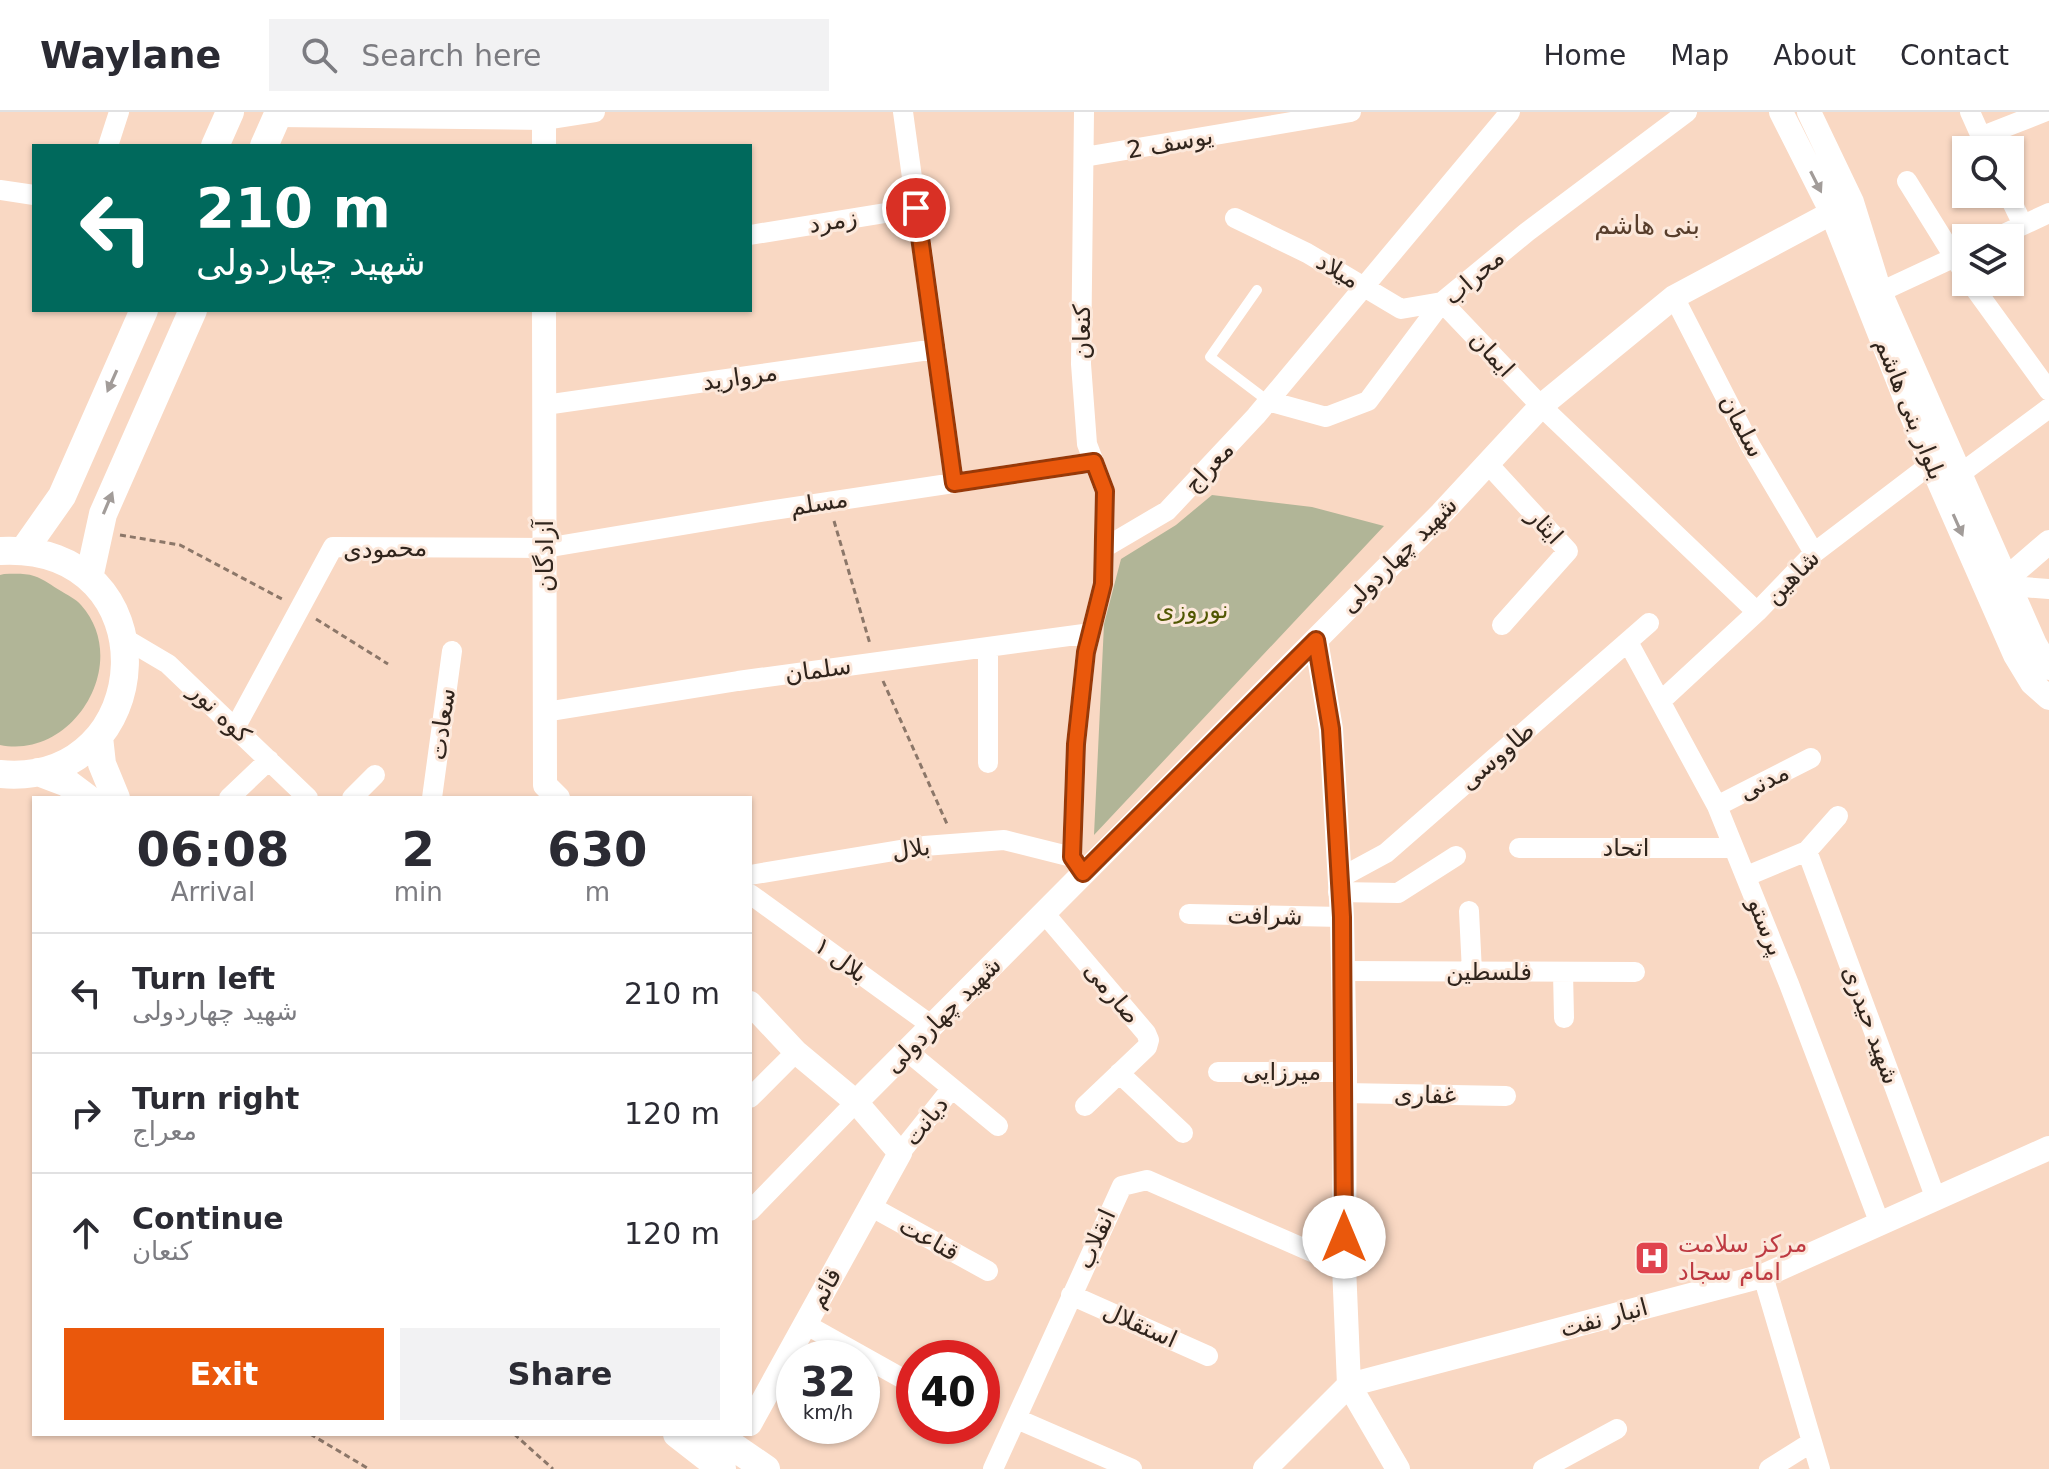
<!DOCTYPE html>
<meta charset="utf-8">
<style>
body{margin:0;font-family:"DejaVu Sans","Noto Sans Arabic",sans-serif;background:#f2f2f3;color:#2b2b33;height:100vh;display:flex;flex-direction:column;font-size:30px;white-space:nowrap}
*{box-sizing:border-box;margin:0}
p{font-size:26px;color:#7c7c81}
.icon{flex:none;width:44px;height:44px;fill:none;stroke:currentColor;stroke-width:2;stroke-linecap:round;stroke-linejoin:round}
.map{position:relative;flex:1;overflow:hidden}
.panel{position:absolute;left:32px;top:684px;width:720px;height:640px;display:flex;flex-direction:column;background:#fff;border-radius:0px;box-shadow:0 2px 6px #0004}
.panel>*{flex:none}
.top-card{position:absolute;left:32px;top:32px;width:720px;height:168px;border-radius:0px;box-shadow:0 2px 6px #0004;background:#00695c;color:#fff;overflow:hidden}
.controls{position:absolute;left:1952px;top:24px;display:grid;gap:16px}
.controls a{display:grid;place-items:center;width:72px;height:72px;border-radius:0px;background:#fff;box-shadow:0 2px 6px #0004;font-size:40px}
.speed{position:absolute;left:776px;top:1228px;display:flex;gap:16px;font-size:40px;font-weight:700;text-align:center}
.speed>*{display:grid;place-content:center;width:104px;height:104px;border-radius:50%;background:#fff;box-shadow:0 2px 6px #0004;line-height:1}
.speed small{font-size:20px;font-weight:400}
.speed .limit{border:12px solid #d22;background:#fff;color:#111}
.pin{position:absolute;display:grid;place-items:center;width:68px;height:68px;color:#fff;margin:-34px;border:4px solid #fff;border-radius:50%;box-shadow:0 2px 8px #0007}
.me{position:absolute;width:88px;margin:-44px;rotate:0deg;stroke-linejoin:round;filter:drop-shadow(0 0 6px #0008)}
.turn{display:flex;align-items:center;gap:28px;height:168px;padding:0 32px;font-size:36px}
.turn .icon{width:104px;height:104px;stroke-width:2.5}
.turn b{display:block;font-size:56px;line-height:68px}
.eta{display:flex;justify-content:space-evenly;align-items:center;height:136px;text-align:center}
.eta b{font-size:48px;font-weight:600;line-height:56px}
.primary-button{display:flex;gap:16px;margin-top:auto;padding:16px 32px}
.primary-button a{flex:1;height:92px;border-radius:0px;background:#ea580c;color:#fff;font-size:32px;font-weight:600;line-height:92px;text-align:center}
.primary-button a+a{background:#f2f2f3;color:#2b2b33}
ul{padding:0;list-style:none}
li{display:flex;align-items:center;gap:24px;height:120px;padding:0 32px;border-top:2px solid #e1e1e2}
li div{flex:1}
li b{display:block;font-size:30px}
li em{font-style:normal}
header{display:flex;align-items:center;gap:48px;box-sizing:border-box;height:112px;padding:0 40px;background:#fff;border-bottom:2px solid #e1e1e2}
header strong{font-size:38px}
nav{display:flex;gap:44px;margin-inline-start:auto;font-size:28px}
.search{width:560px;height:72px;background:#f2f2f3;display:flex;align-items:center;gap:20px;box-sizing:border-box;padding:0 28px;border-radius:0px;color:#7c7c81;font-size:30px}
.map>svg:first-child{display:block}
</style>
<header>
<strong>Waylane</strong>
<div class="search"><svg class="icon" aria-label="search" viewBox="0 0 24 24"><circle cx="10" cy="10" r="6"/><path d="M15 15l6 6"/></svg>Search here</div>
<nav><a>Home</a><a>Map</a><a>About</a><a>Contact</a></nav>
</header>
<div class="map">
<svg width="2049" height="1357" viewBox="0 0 2049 1357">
<rect width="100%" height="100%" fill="#f9d8c3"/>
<path fill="#b1b597" d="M1212 383 1312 395 1384 414 1094 723 1104 512 1121 447 1176 413Z
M4 462C13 462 25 461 34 464 44 467 52 474 61 479 67 483 76 487 81 493 132 550 74 648 0 633V463Z"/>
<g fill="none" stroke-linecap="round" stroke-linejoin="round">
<path stroke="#8c7769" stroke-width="3" stroke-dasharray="6 4" stroke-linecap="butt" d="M834 409 870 532
M120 423 180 433 282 487
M316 507 388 552
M883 569 947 712
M310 1322 369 1357
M514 1322 553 1357"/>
<path stroke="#fff" stroke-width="10" d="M1257 178 1210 245 1268 289"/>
<path stroke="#fff" stroke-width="20" d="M903 0 954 371
M1970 0 1987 38
M277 5 544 8 595 0
M1980 25 2044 0
M108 34 119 0
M1084 45 1351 0
M1907 69 1966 164
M0 78 34 83
M2008 82 2023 113
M1235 106 1307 141 1401 197 1442 190 1541 294 1757 500
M750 123 916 96
M1995 126 2049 101
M1970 170 2049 279
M1880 180 1966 140
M1674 185 1750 333 1814 441
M1268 289 1326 305 1368 289 1442 190 1527 120 1687 0
M545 293 936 237
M1488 352 1568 439 1502 513
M1960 362 2049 296
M1104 436 1167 399 1256 304 1510 0
M2009 474 2049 477
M124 526 168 552 308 686
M1628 530 1717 694 1789 872 1880 1112
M988 535V651
M1662 588 1757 500 1814 441 1931 352
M545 600 738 569 1091 521
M235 616 333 435 545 436 761 400 1094 350
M229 686 269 648
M352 686 375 663
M432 686 452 539
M1717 694 1811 646
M1519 736H1734
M1807 739 1936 1087
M1083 761 1072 745 1076 632 1086 540 1103 472 1105 379 1087 332 1081 252 1084 0
M1754 761 1807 739 1838 704
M750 763 924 734 1004 728 1072 745
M1338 767 1386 741 1649 511
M1338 780 1398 781 1456 744
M750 782 931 913
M1469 799 1472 860
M1044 801 1146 921 1149 928 1147 935 1085 994
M1189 802 1342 805
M1344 859 1635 860
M1563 860 1564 906
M907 939 998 1014
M1218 960H1345
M1119 961 1183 1021
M1345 981 1506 984
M750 986 796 940
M900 1041 952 976
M870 1094 988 1159
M750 1099 856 990
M1763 1164 1820 1357
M1071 1183 1208 1244
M805 1212 914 1273
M1017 1307 1132 1357
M993 1357 1122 1074 1147 1068 1344 1154
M1543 1357 1617 1317
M1769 1357 1812 1330"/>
<path stroke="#fff" stroke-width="24" d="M1781 0 1831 99 1931 352 2015 543 2032 571 2049 586
M1809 0 1852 90 1880 180 2035 532 2049 556
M544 34V8L553 0
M544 198 545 673 558 686
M2006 467 2049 430
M1316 528 1331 617 1342 805 1345 960 1344 1154 1349 1273 1398 1357
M750 891 796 940 856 990 900 1041 750 1312
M856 990 1441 402 1541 294 1674 185 1852 90
M1265 1357 1349 1273 1763 1164 2049 1036"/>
<path stroke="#fff" stroke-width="28" d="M215 34 230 0
M264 34 279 0
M24 438 62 384 144 198
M0 439C173 430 160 677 0 662
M89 466 103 402 193 198
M99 625 102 652 116 686
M38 660 67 671 87 686
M677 1322 722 1357
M715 1322 766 1357"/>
</g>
<defs><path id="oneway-solid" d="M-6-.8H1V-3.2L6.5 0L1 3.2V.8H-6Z" transform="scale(2)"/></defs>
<g fill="#a29c99">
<use href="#oneway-solid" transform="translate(1816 70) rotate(63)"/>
<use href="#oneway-solid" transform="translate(112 269) rotate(114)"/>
<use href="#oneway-solid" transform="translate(108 391) rotate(-67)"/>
<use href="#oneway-solid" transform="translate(1958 413) rotate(66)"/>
</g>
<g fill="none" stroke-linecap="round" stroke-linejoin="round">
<g stroke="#983908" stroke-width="20">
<path id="route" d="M916 96 954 371 1094 350 1105 379 1103 472 1086 540 1076 632 1072 745 1083 761 1316 528 1331 617 1342 805 1344 1125"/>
</g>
<use href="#route" stroke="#ea580c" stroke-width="14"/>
</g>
<defs>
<g id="hospital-square" transform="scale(1.8)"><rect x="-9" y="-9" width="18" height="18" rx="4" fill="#e0444e" stroke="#fce8db"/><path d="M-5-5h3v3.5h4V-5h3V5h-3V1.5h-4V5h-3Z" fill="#fff"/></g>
</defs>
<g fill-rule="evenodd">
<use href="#hospital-square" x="1652" y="1146"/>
</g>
<g text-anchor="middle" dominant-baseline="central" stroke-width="6" stroke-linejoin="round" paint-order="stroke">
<g font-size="24" fill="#30241c" stroke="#fce8db">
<text transform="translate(1170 31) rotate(-10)">یوسف 2</text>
<text transform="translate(833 109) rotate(-9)">زمرد</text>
<text transform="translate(1338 159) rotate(31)">میلاد</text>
<text transform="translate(1474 165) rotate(-41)">محراب</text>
<text transform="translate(1082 220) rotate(-90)">کنعان</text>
<text transform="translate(1492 242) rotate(47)">ایمان</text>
<text transform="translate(740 265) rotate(-8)">مروارید</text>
<text transform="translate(1910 297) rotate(68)">بلوار بنی هاشم</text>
<text transform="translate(1742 314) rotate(62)">سلمان</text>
<text transform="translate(1209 355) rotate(-47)">معراج</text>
<text transform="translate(819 391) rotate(-9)">مسلم</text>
<text transform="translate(1545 414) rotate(47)">ایثار</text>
<text transform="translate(385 437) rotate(-2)">محمودی</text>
<text transform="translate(1399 443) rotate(-45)">شهید چهاردولی</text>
<text transform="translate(545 444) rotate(-90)">آزادگان</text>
<text transform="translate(1792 465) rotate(-45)">شاهین</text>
<text transform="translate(818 558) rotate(-8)">سلمان</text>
<text transform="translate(220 601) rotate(44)">کوه نور</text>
<text transform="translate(442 612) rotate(-82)">سعادت</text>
<text transform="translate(1497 644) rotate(-41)">طاووسی</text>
<text transform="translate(1764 670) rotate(-27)">مدنی</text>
<text x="1626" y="736">اتحاد</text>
<text transform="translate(911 737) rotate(-8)">بلال</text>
<text transform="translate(1265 804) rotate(1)">شرافت</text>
<text transform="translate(1766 815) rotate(68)">پرستو</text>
<text transform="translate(841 848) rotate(36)">بلال ۱</text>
<text x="1489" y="860">فلسطین</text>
<text transform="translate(1112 881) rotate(50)">صارمی</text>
<text transform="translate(943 903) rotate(-45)">شهید چهاردولی</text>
<text transform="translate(1871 913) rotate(70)">شهید حیدری</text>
<text x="1282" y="960">میرزایی</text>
<text transform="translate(1425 983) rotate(1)">غفاری</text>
<text transform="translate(926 1009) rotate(-51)">دیانت</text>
<text transform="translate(929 1127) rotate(29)">قناعت</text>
<text transform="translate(1096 1127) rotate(-66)">انقلاب</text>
<text transform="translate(825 1176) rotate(-61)">قائم</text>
<text transform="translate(1604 1206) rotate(-15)">انبار نفت</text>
<text transform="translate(1140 1213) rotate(24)">استقلال</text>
</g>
<g font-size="24" fill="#515702" stroke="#fce8db">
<text x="1192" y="498">نوروزی</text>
</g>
<g font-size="24" fill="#be3a42" stroke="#fce8db" text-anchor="start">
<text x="1678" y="1132">مرکز سلامت<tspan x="1678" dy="28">امام سجاد</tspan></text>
</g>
<g font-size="26" fill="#583e2c" stroke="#fce8db">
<text x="1647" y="113">بنی هاشم</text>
</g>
</g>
</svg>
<div class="controls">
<a><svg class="icon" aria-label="search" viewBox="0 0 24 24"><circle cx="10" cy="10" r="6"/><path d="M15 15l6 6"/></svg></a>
<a><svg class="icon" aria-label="layers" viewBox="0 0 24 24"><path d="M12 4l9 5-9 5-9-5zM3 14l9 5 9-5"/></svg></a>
</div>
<div class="speed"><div>32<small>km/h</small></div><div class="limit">40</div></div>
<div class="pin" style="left:916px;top:96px;background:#d93025"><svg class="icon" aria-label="arrive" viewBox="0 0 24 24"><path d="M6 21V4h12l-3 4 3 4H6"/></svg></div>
<svg class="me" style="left:1344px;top:1125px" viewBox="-20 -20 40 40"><circle r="19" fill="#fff"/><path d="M0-13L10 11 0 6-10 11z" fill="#ea580c"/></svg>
<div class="top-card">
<div class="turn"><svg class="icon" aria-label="left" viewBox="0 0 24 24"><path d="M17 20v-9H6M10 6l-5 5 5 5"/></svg><div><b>210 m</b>شهید چهاردولی</div></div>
</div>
<section class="panel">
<div class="eta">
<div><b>06:08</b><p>Arrival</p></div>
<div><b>2</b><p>min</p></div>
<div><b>630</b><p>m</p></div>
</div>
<ul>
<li><svg class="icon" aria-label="left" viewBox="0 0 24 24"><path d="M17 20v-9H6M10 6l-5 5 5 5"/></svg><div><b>Turn left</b><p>شهید چهاردولی</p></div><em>210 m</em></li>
<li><svg class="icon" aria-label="right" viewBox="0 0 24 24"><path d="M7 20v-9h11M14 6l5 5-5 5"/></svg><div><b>Turn right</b><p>معراج</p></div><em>120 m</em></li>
<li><svg class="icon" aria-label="ahead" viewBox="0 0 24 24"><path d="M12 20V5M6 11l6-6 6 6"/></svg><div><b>Continue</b><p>کنعان</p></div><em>120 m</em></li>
</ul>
<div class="primary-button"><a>Exit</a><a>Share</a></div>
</section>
</div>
